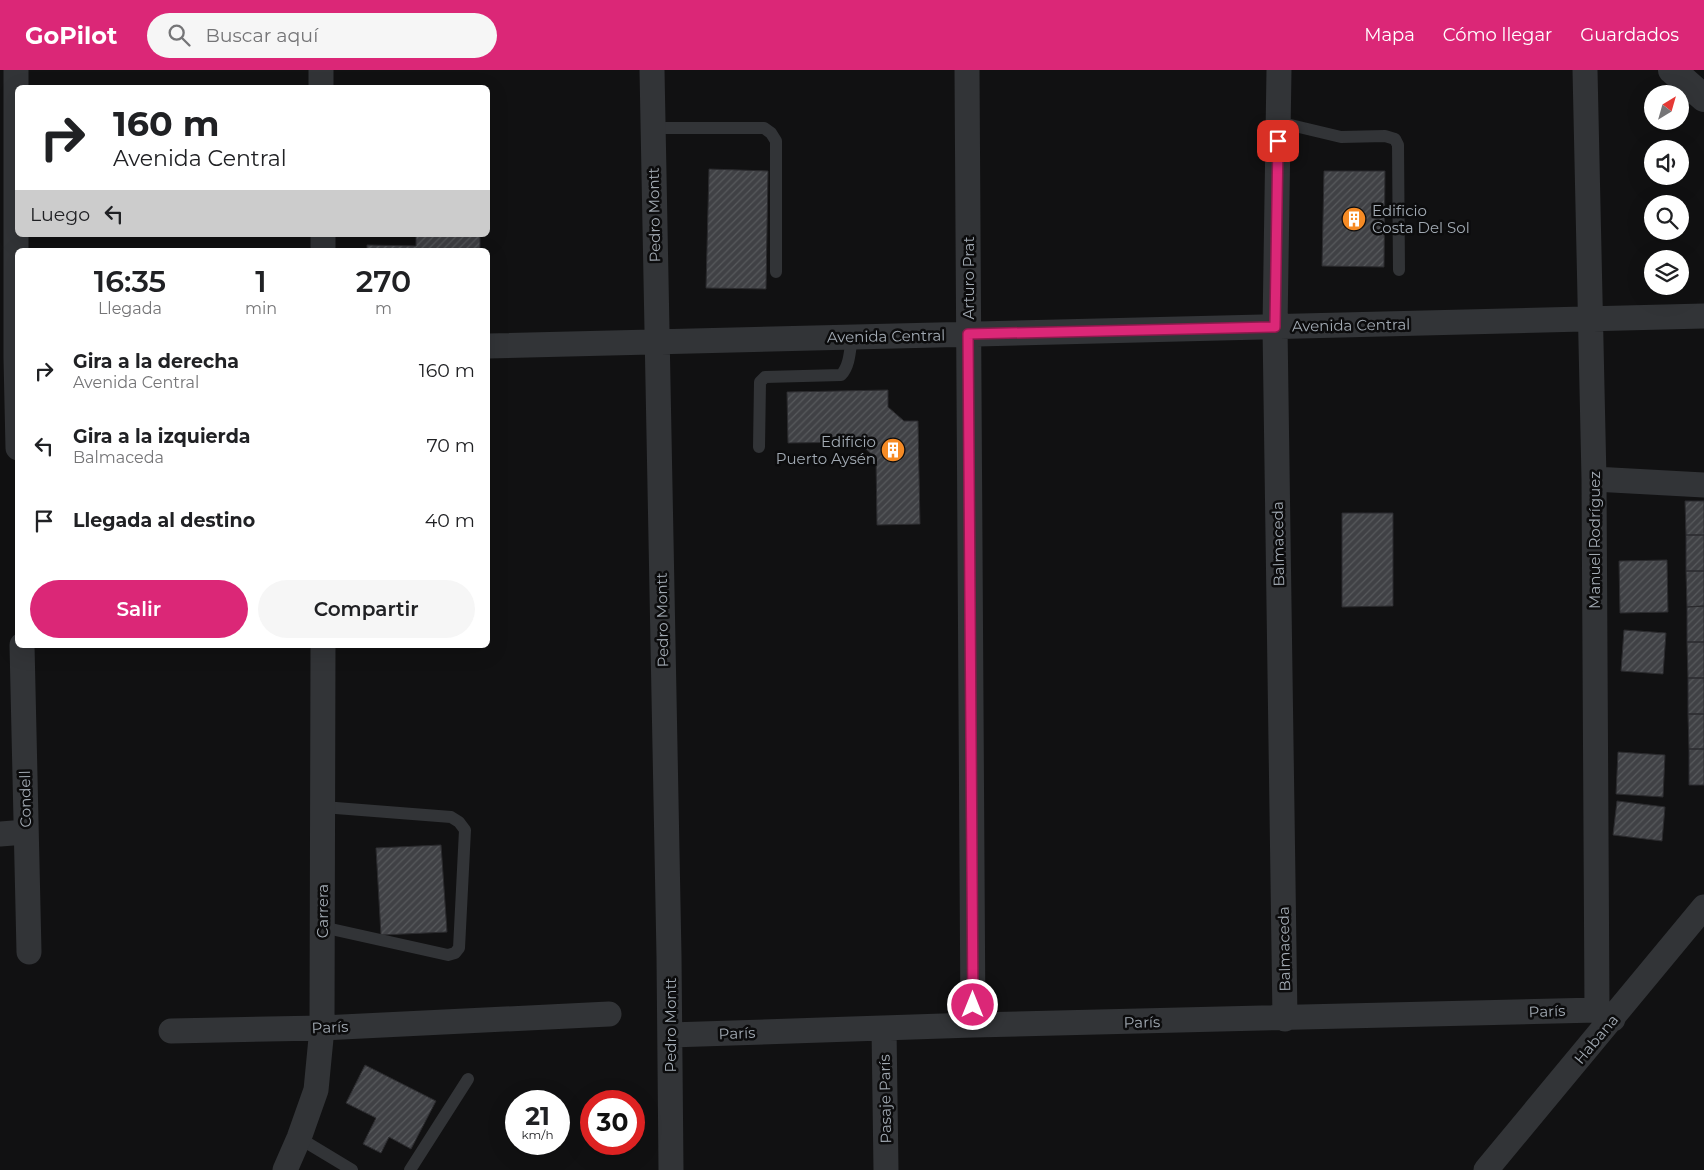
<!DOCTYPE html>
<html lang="es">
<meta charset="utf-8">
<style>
body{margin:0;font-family:Montserrat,sans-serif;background:#f6f6f6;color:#202124;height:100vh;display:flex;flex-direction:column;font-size:19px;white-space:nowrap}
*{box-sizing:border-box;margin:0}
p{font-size:16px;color:#757577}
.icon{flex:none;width:28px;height:28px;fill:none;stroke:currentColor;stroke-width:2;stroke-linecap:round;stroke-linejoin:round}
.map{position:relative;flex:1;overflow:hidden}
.details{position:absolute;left:15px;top:178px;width:475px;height:400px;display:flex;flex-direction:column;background:#fff;border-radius:8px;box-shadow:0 5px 20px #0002}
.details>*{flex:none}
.top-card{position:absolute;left:15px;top:15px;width:475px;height:152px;border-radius:8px;box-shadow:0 5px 20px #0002;background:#fff;color:#202124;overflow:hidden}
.needle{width:32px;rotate:37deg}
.controls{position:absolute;left:1644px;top:15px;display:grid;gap:10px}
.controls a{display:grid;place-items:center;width:45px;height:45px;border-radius:50%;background:#fff;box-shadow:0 5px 20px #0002;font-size:25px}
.speed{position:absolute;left:505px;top:1020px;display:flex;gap:10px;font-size:25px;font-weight:700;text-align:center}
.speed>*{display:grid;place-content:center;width:65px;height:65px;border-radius:50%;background:#fff;box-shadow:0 5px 20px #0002;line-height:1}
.speed small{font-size:12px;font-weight:400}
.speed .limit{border:8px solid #d22;background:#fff;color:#111}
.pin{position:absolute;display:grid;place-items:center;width:42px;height:42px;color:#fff;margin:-21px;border-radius:10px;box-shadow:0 2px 8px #0006}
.me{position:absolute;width:55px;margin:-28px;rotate:0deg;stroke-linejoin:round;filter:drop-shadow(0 0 4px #0008)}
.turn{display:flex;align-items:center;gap:18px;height:105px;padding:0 15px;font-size:22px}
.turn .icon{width:65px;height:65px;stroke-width:2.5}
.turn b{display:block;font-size:35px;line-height:42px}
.then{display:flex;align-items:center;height:48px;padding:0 15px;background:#0003;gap:10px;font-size:19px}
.eta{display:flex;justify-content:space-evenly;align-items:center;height:85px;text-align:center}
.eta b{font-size:30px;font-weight:600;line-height:35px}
.action{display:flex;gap:10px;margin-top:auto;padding:10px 15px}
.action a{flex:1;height:58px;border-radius:30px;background:#db2777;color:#fff;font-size:20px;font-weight:600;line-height:58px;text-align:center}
.action a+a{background:#f6f6f6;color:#202124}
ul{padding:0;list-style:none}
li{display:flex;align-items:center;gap:15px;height:75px;padding:0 15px}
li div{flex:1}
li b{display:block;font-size:19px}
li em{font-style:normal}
header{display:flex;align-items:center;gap:30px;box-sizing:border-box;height:70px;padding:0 25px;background:#db2777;color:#fff}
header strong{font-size:24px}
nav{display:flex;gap:28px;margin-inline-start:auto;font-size:18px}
.search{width:350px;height:45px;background:#f6f6f6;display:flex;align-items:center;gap:12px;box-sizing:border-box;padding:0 18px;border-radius:28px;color:#757577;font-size:19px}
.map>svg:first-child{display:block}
</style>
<header>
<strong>GoPilot</strong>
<div class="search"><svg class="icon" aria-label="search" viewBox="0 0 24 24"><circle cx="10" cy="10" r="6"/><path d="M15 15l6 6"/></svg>Buscar aquí</div>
<nav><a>Mapa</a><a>Cómo llegar</a><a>Guardados</a></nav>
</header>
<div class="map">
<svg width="1704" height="1100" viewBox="0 0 1704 1100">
<defs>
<pattern id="building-hatch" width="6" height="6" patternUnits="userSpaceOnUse" patternTransform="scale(1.25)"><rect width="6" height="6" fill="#404145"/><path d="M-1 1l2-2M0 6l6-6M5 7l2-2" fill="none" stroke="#585a5d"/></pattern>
</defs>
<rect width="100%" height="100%" fill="#111112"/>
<path fill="url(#building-hatch)" stroke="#2b2b2e" d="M709 99 768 101 766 219 706 218Z
M1324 101H1385L1384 197 1322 196Z
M416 165H480V180H367V175L416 176Z
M888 320V337L904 351H918L920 454 877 455 876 388 858 372 788 373 787 322Z
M1685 431H1704V465H1686Z
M1342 443H1393V536L1342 537Z
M1686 465H1704V501H1686Z
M1667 490 1668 542 1620 543 1619 491Z
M1686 501H1704V536L1687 537Z
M1704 536V572H1687V537Z
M1624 560 1666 563 1663 604 1621 601Z
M1687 572H1704V608H1688Z
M1688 608H1704V644H1688Z
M1688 644H1704V679H1689Z
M1689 679H1704V715H1689Z
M1618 682 1665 685 1663 727 1616 724Z
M1617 731 1665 737 1662 771 1613 765Z
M441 775 447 862 381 865 376 778Z
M365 995 436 1031 411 1079 389 1067 381 1083 363 1074 376 1048 346 1033Z"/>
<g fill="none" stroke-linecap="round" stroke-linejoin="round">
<path stroke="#323437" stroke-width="12" d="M1278 52 1341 67 1385 66 1395 69 1398 75 1399 200
M653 58H764L771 63 776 71V202
M759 377 760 312 765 307 841 305C850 296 850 279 852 266
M322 857 448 885 455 883 459 878 465 760 459 752 451 747 323 737
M299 1068 352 1100
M410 1100 468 1009"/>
<path stroke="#323437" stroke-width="25" d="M16 0V288L18 378
M321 0V18
M652 0 669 886 671 1100
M967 0 973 955
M1279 0 1275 257 1285 949
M1585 0 1594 409 1597 940
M323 165V180
M488 276 1704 246
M1594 409 1704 415
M22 575 29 882
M0 764 26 762
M884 958 886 1100
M171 961 322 958 609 944
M670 965 973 955 1597 940 1613 949
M285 1100 299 1068 316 1020 322 958 323 575
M1486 1100 1704 837"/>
<path stroke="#323437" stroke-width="28" d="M1672 0 1704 28"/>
</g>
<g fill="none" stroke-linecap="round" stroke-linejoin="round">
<g stroke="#8e194d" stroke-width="12">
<path id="route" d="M973 935 968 264 1275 257 1278 71"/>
</g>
<use href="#route" stroke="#db2777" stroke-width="9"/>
</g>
<defs>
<g id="building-disc" transform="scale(1.25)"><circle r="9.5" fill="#f68b25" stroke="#0c0c0d"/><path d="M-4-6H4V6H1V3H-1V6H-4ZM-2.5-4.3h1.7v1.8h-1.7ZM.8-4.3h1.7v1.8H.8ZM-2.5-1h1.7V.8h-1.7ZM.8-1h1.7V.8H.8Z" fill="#fff"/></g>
</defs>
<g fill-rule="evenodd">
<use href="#building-disc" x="1354" y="149"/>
<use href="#building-disc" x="893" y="380"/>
</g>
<g text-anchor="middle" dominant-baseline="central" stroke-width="5" stroke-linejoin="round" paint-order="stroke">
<g font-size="15" fill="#a2aab3" stroke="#0c0c0d" text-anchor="start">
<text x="1372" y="140">Edificio<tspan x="1372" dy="17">Costa Del Sol</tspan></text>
<text x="876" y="371" text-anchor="end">Edificio<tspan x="876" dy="17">Puerto Aysén</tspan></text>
</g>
<g font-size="15" fill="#a2aab3" stroke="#0c0c0d">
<text transform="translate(654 145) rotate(-91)">Pedro Montt</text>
<text transform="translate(968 208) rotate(-90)">Arturo Prat</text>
<text transform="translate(1351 255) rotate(-1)">Avenida Central</text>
<text transform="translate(886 266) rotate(-1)">Avenida Central</text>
<text transform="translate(1594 470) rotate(-90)">Manuel Rodríguez</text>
<text transform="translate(1278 474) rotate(-91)">Balmaceda</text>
<text transform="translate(662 550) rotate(-91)">Pedro Montt</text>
<text transform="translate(25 729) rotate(-91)">Condell</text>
<text transform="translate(322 841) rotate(-90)">Carrera</text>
<text transform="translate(1284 879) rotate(-91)">Balmaceda</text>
<text transform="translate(1547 941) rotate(-2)">París</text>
<text transform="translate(1142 952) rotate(-1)">París</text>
<text transform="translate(670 955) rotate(-90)">Pedro Montt</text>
<text transform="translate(330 957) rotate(-2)">París</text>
<text transform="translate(737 963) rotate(-2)">París</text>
<text transform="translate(1596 969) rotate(-50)">Habana</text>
<text transform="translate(885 1029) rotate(-91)">Pasaje París</text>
</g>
</g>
</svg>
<div class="controls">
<a><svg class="needle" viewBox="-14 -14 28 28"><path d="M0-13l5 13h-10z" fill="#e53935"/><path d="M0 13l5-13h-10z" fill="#757577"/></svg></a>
<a><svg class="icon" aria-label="sound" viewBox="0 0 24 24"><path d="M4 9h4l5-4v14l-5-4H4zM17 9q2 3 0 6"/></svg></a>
<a><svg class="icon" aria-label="search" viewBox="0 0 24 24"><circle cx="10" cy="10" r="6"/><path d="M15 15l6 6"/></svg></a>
<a><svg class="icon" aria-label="layers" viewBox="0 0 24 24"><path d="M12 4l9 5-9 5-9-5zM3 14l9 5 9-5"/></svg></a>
</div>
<div class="speed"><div>21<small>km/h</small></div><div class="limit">30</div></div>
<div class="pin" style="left:1278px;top:71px;background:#d93025"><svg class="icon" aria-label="arrive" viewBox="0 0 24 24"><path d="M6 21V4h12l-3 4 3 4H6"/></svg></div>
<svg class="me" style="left:973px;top:935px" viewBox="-20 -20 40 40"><circle r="17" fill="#db2777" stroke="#fff" stroke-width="3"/><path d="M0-11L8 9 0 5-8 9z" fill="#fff"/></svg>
<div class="top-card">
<div class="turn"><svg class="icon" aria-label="right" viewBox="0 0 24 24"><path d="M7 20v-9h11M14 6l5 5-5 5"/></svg><div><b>160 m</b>Avenida Central</div></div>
<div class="then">Luego<svg class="icon" aria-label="left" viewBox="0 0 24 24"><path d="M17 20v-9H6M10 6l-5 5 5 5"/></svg></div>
</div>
<section class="details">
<div class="eta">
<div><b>16:35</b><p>Llegada</p></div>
<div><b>1</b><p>min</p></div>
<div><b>270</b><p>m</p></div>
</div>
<ul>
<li><svg class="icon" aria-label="right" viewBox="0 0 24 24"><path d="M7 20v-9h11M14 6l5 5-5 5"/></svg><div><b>Gira a la derecha</b><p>Avenida Central</p></div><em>160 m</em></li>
<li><svg class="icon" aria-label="left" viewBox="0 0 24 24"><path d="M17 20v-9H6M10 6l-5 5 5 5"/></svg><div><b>Gira a la izquierda</b><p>Balmaceda</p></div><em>70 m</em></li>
<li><svg class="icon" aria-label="arrive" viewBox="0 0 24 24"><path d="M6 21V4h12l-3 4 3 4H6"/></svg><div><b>Llegada al destino</b></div><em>40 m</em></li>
</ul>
<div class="action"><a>Salir</a><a>Compartir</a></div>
</section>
</div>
